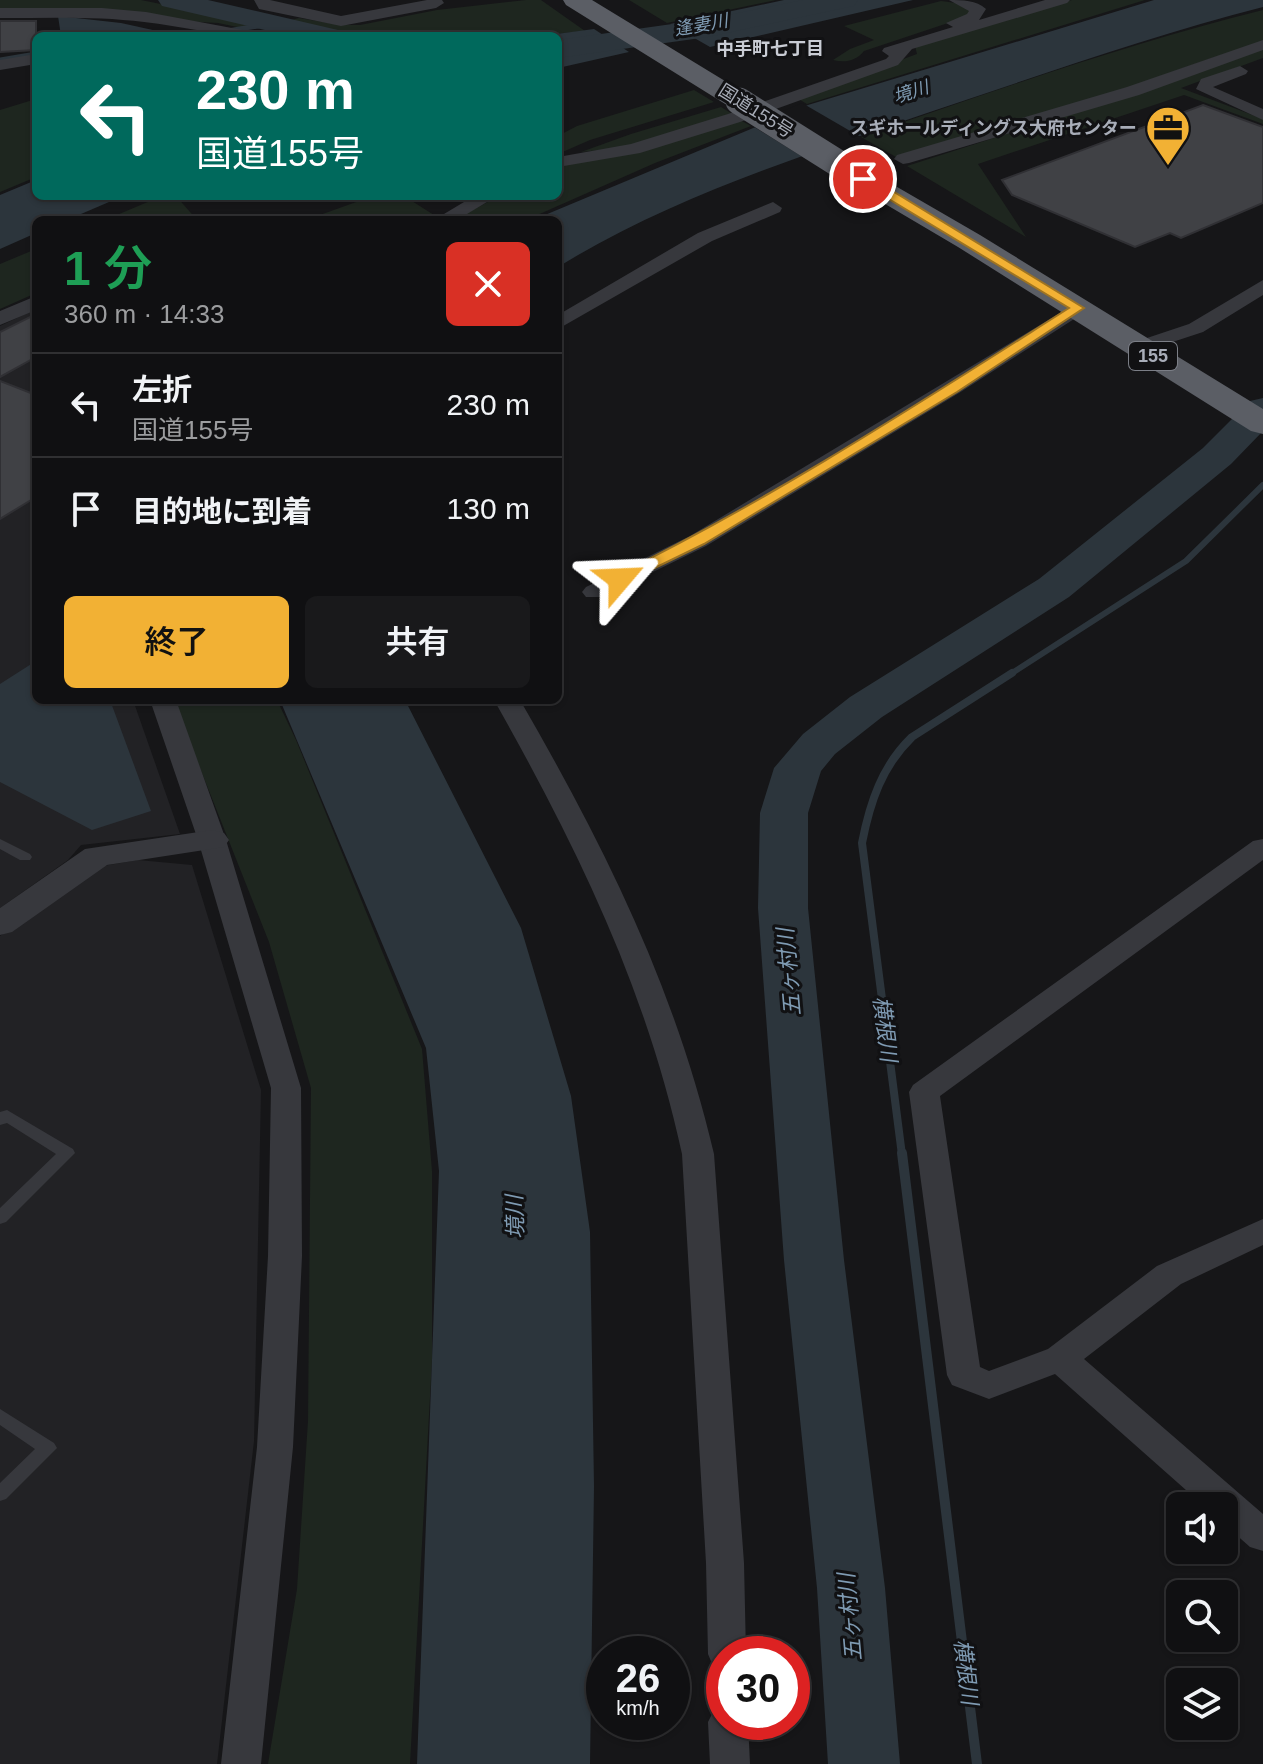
<!DOCTYPE html>
<html lang="ja">
<meta charset="utf-8">
<style>
body{margin:0;font-family:Helvetica,"Noto Sans JP",sans-serif;background:#19191b;color:#f1f3f6;height:100vh;display:flex;flex-direction:column;font-size:30px;white-space:nowrap}
*{box-sizing:border-box;margin:0}
p{font-size:26px;color:#9c9d9f}
.icon{flex:none;width:44px;height:44px;fill:none;stroke:currentColor;stroke-width:2;stroke-linecap:round;stroke-linejoin:round}
.map{position:relative;flex:1;overflow:hidden}
.drawer{position:absolute;left:32px;top:216px;width:530px;height:488px;display:flex;flex-direction:column;background:#101012;border-radius:12px;box-shadow:0 2px 6px #0004,0 0 0 2px #303032}
.drawer>*{flex:none}
.top-card{position:absolute;left:32px;top:32px;width:530px;height:168px;border-radius:12px;box-shadow:0 2px 6px #0004,0 0 0 2px #303032;background:#00695c;color:#fff;overflow:hidden}
.fabs{position:absolute;left:1166px;top:1492px;display:grid;gap:16px}
.fabs a{display:grid;place-items:center;width:72px;height:72px;border-radius:12px;background:#101012;box-shadow:0 2px 6px #0004,0 0 0 2px #303032;font-size:40px}
.speed{position:absolute;left:586px;top:1636px;display:flex;gap:16px;font-size:40px;font-weight:700;text-align:center}
.speed>*{display:grid;place-content:center;width:104px;height:104px;border-radius:50%;background:#101012;box-shadow:0 2px 6px #0004,0 0 0 2px #303032;line-height:1}
.speed small{font-size:20px;font-weight:400}
.speed .limit{border:12px solid #d22;background:#fff;color:#111}
.pin{position:absolute;display:grid;place-items:center;width:68px;height:68px;color:#fff;margin:-34px;border:4px solid #fff;border-radius:50%;box-shadow:0 2px 8px #0007}
.me{position:absolute;width:88px;margin:-44px;rotate:64deg;stroke-linejoin:round;filter:drop-shadow(0 0 6px #0008)}
.turn{display:flex;align-items:center;gap:28px;height:168px;padding:0 32px;font-size:36px}
.turn .icon{width:104px;height:104px;stroke-width:2.5}
.turn b{display:block;font-size:56px;line-height:68px}
.round{display:grid;place-items:center;flex:none;width:84px;height:84px;border-radius:12px;background:#19191b}
.headline{display:flex;align-items:center;justify-content:space-between;height:136px;padding:0 32px}
h1{font-size:48px;font-weight:600;line-height:60px;color:#1e9e55}
.cta{display:flex;gap:16px;margin-top:auto;padding:16px 32px}
.cta a{flex:1;height:92px;border-radius:12px;background:#f2b134;color:#111;font-size:32px;font-weight:600;line-height:92px;text-align:center}
.cta a+a{background:#19191b;color:#f1f3f6}
ul{padding:0;list-style:none}
li{display:flex;align-items:center;gap:24px;height:104px;padding:0 32px;border-top:2px solid #303032}
li div{flex:1}
li b{display:block;font-size:30px}
li em{font-style:normal}
.map>svg:first-child{display:block}
</style>
<div class="map">
<svg width="1263" height="1764" viewBox="0 0 1263 1764">
<rect width="100%" height="100%" fill="#161618"/>
<path fill="#222225" d="M36 309V700H133L180 834 81 845 68 860 0 908V326Z
M138 860 192 865 261 1090 254 1441 217 1764H0V936L97 867Z"/>
<path fill="#1e261f" d="M0 0H141L254 23 242 28 218 23 0 11Z
M526 0H541L585 31 530 36H342L283 22 299 18 341 25H360L437 10Z
M629 0H776L667 23Z
M1072 0H1145L807 104 797 98 917 54 915 46Z
M941 1 956 3 971 10 966 17 864 51C856 61 845 63 833 60L850 49 874 40 844 26Z
M1263 10V42C1193 62 1125 91 1055 113 1002 130 948 138 896 157L861 137C994 91 1126 44 1263 10Z
M1263 47V58L1181 88 1263 119V124L1184 95 978 164 1026 237 907 166 1134 93Z
M694 90 714 102 590 140 558 154V136L577 126Z
M36 99V177L0 192V110Z
M721 107 734 115 630 147 581 152 631 134Z
M740 120 751 126 655 163 526 220H454L499 196H558V168L568 164Z
M162 196H176L197 220H105Z
M373 196H404L437 217 431 220H306Z
M36 249V293L0 309V264Z
M173 700H277L296 740 422 1049 432 1171V1360L410 1764H268L297 1589 308 1421 311 1088 269 942Z"/>
<path fill="#2c353c" d="M784 0H913L710 47 670 24Z
M1154 0H1263V7C1149 36 1039 76 927 113 802 156 671 197 558 267V220H533L808 105Z
M58 16 121 23 180 36H61Z
M594 29 629 52 558 68V36H541Z
M36 180V196H123L67 220H36V233L0 249V195Z
M36 661V700H110L151 811 92 830 0 782V684Z
M280 700H405L521 928 571 1096 590 1232 594 1486 590 1764H417L439 1171 426 1048Z"/>
<path fill="#161618" d="M802 103 864 139 806 159 751 125Z"/>
<g fill="none" stroke-linecap="round" stroke-linejoin="round">
<path stroke="#2c353c" stroke-width="5" d="M197 36 276 23
M0 60 36 54"/>
<path stroke="#2c353c" stroke-width="6" d="M1009 675 1186 561 1263 485"/>
<path stroke="#2c353c" stroke-width="8" d="M902 1155 862 843C870 802 882 766 912 737L1012 673"/>
<path stroke="#2c353c" stroke-width="10" d="M902 1153 977 1764"/>
<path fill="#2c353c" fill-rule="evenodd" d="M158 0H208L338 30 342 36H291L162 6Z
M803 0H858L854 6 844 8 708 37 558 58V40L708 19Z
M1263 398V431L1231 464 1069 597 882 717 835 754 821 771 808 813V908L844 1260 885 1588 900 1764H828L817 1588 784 1260 758 908 760 813 774 768 803 734 850 697 1039 579 1203 448 1250 401Z"/>
</g>
<path fill="#404145" stroke="#303034" stroke-width="2" d="M0 21H36V50L0 52Z
M1203 105 1263 127V203L1181 238 1170 233 1135 247 1012 195 1002 180Z
M36 314V357L0 377V332Z
M0 381 36 395V497L0 519Z"/>
<g fill="none" stroke-linecap="round" stroke-linejoin="round">
<path fill="#37383d" fill-rule="evenodd" d="M0 839 30 854 32 857 30 860H20L0 849Z
M7 1110 73 1149 75 1153 6 1222 0 1224V1208L56 1154 7 1123 0 1125V1112Z
M0 1409 54 1443 57 1448 6 1499 0 1501V1483L35 1449 0 1425Z"/>
<path fill="#37383d" fill-rule="evenodd" d="M254 0H270L341 16 427 0H442L444 3 436 8 341 26 259 9Z
M949 0C963 0 976 0 986 9L979 20 1045 0H1070L1067 3 912 49 898 65 740 122 640 153 558 167V157L631 144 728 114 886 59 889 56 882 51 884 48 953 27 946 23 967 14 969 11Z
M0 8H102L146 12 248 31 256 36C217 36 182 26 144 22 97 16 48 18 0 18Z
M1263 40V50L1139 95 909 163 903 164 894 159 897 155 1127 87Z
M36 54V64L0 70V60Z
M1240 66 1248 71 1246 74 1213 87 1263 109V120L1196 89 1201 79Z
M474 196H497L457 220H434Z
M773 202 782 208 780 212 712 241 558 329V315L698 233Z
M1263 280V295L1203 332 1139 353 1129 347 1132 343 1189 324Z
M36 296V310L0 325V311Z
M1078 302 1088 308 1085 312 959 393 706 546 602 597H586L582 592 586 587 690 536Z
M150 700H176L226 840 301 1088 302 1256 293 1447 261 1764H221L257 1447 268 1256 271 1088 198 840Z
M494 700H520C605 847 675 988 714 1154L744 1563 746 1654H724V1670L713 1666 708 1654 706 1563 682 1154C646 988 577 847 494 700Z
M1263 839V860L940 1096 980 1367 989 1371 1048 1349 1157 1266 1263 1219V1245L1181 1284 1084 1359 1263 1514V1551L1250 1547 1224 1524V1506H1204L1055 1374 989 1399 952 1385 947 1375 909 1092 913 1085 1253 841Z
M724 1706V1722H748L750 1764H710L708 1722 714 1710Z"/>
<path fill="#37383d" fill-rule="evenodd" d="M212 830 224 833 229 840 224 847 107 865 12 932 0 935V908L85 849Z"/>
<path fill="#5b5e65" fill-rule="evenodd" d="M563 0H592L748 95 752 101 748 107H730L566 5Z
M863 171 873 173 980 235 1263 409V434L1251 431 958 247 853 185 849 179 853 173Z"/>
<path stroke="#5b5e65" stroke-width="27" d="M739 101 863 179"/>
</g>
<path fill="#f2b134" stroke="#9d7322" stroke-width="2" d="M859 176H868L1084 308 957 392 704 544 626 582H615V576C772 499 921 402 1069 308L859 181Z"/>
<defs>
<g id="office-pin" transform="scale(2.3)"><path d="M0 17L-7.5 6A9.5 9.5 0 1 1 7.5 6Z" fill="#f2b134" stroke="#111113"/><path d="M-6-3h4V-5.5h4V-3h4V5H-6ZM-1-4.5V-3h2v-1.5ZM-6 0V1H6V0Z" fill="#111"/></g>
</defs>
<g fill-rule="evenodd">
<use href="#office-pin" x="1168" y="128"/>
</g>
<g text-anchor="middle" dominant-baseline="central" stroke-width="6" stroke-linejoin="round" paint-order="stroke">
<g font-size="18" font-style="italic" fill="#7f9bb3" stroke="#111113">
<text transform="translate(701 25) rotate(-10)">逢妻川</text>
<text transform="translate(911 92) rotate(-18)">境川</text>
</g>
<g font-size="18" font-weight="bold" fill="#c9ccd4" stroke="#111113">
<text x="770" y="49">中手町七丁目</text>
</g>
<g font-size="18" fill="#a8adb8" stroke="#111113">
<text transform="translate(756 111) rotate(32)">国道155号</text>
</g>
<g font-size="18" font-weight="bold" fill="#a8adb8" stroke="#111113" text-anchor="end">
<text x="1137" y="128">スギホールディングス大府センター</text>
</g>
<rect fill="#111113" stroke="#7b7e86" stroke-width="2" x="1129" y="342" width="48" height="28" rx="6"/>
<g font-size="18" font-weight="bold" fill="#a8adb8">
<text x="1153" y="356">155</text>
</g>
<g font-size="22" font-style="italic" fill="#7f9bb3" stroke="#111113">
<text transform="translate(789 972) rotate(-95)">五ヶ村川</text>
<text transform="translate(885 1029) rotate(83)">横根川</text>
<text transform="translate(515 1217) rotate(-92)">境川</text>
<text transform="translate(850 1617) rotate(-95)">五ヶ村川</text>
<text transform="translate(966 1672) rotate(83)">横根川</text>
</g>
</g>
</svg>
<div class="fabs">
<a><svg class="icon" aria-label="sound" viewBox="0 0 24 24"><path d="M4 9h4l5-4v14l-5-4H4zM17 9q2 3 0 6"/></svg></a>
<a><svg class="icon" aria-label="search" viewBox="0 0 24 24"><circle cx="10" cy="10" r="6"/><path d="M15 15l6 6"/></svg></a>
<a><svg class="icon" aria-label="layers" viewBox="0 0 24 24"><path d="M12 4l9 5-9 5-9-5zM3 14l9 5 9-5"/></svg></a>
</div>
<div class="speed"><div>26<small>km/h</small></div><div class="limit">30</div></div>
<div class="pin" style="left:863px;top:179px;background:#d93025"><svg class="icon" aria-label="arrive" viewBox="0 0 24 24"><path d="M6 21V4h12l-3 4 3 4H6"/></svg></div>
<svg class="me" style="left:620px;top:579px" viewBox="-20 -20 40 40"><path d="M0-17L14 15 0 8-14 15z" fill="#f2b134" stroke="#fff" stroke-width="4"/></svg>
<div class="top-card">
<div class="turn"><svg class="icon" aria-label="left" viewBox="0 0 24 24"><path d="M17 20v-9H6M10 6l-5 5 5 5"/></svg><div><b>230 m</b>国道155号</div></div>
</div>
<section class="drawer">
<div class="headline"><div><h1>1 分</h1><p>360 m · 14:33</p></div><a class="round" style="background:#d93025;color:#fff"><svg class="icon" aria-label="close" viewBox="0 0 24 24"><path d="M6 6l12 12M18 6L6 18"/></svg></a></div>
<ul>
<li><svg class="icon" aria-label="left" viewBox="0 0 24 24"><path d="M17 20v-9H6M10 6l-5 5 5 5"/></svg><div><b>左折</b><p>国道155号</p></div><em>230 m</em></li>
<li><svg class="icon" aria-label="arrive" viewBox="0 0 24 24"><path d="M6 21V4h12l-3 4 3 4H6"/></svg><div><b>目的地に到着</b></div><em>130 m</em></li>
</ul>
<div class="cta"><a>終了</a><a>共有</a></div>
</section>
</div>
